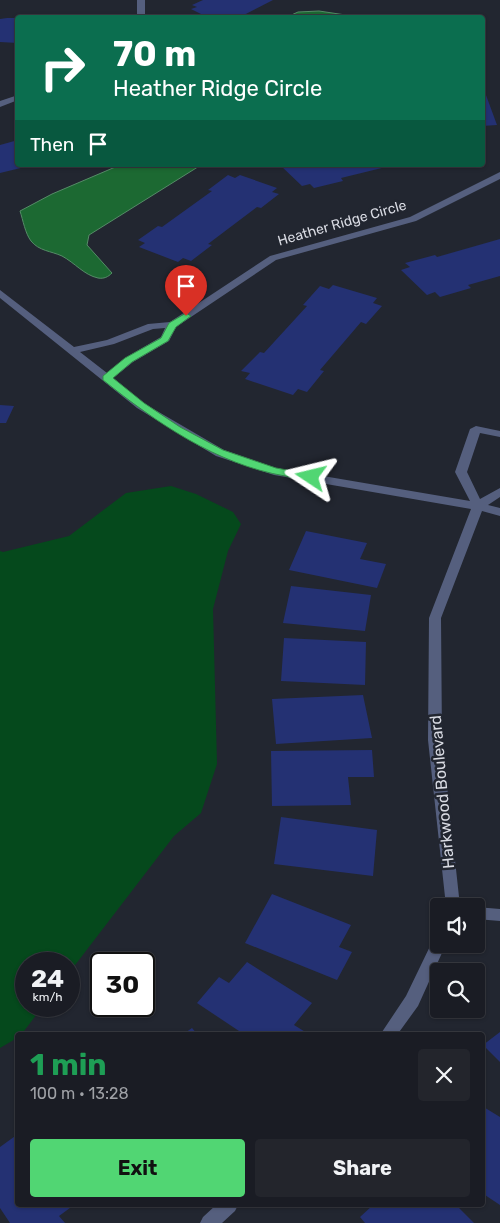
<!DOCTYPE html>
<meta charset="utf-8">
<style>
body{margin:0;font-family:Rubik,sans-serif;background:#23252c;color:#f1f3f6;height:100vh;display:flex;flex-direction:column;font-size:19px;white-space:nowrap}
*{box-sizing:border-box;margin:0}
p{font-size:16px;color:#9fa1a6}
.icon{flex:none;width:28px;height:28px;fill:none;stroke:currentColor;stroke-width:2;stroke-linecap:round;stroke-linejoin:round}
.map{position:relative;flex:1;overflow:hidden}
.sheet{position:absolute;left:15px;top:1032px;width:470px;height:175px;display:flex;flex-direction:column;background:#1a1c24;border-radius:5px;box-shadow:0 1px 4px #0004,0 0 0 1px #383a41}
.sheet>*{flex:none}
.top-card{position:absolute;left:15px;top:15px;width:470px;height:152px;border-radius:5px;box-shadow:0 1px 4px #0004,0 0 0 1px #383a41;background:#0b6e4f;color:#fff;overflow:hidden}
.controls{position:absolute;left:430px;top:898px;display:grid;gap:10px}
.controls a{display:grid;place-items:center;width:55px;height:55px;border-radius:5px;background:#1a1c24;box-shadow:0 1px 4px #0004,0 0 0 1px #383a41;font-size:25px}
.speed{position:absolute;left:15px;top:952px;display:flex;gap:10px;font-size:25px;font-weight:700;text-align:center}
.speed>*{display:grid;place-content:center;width:65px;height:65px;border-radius:50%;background:#1a1c24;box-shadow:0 1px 4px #0004,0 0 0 1px #383a41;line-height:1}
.speed small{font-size:12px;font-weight:400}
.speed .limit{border:2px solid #111;border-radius:8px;background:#fff;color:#111}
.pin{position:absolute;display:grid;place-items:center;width:42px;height:42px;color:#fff;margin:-51px -21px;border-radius:50% 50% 50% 0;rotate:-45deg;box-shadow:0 0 5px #0007}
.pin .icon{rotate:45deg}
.me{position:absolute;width:55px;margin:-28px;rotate:280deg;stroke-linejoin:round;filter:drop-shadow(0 0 4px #0008)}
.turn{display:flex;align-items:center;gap:18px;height:105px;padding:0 15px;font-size:22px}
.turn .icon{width:65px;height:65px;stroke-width:2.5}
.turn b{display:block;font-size:35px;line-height:42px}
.then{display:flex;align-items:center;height:48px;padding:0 15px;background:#0003;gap:10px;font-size:19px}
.round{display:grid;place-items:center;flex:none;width:52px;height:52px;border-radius:5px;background:#23252c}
.overview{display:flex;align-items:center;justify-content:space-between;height:85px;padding:0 15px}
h1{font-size:30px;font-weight:700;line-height:38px;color:#1e9e55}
.button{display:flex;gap:10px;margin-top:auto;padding:10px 15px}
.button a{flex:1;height:58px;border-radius:5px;background:#51d673;color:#111;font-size:20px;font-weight:700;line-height:58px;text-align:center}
.button a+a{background:#23252c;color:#f1f3f6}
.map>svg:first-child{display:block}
</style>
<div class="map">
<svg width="500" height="1223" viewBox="0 0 500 1223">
<rect width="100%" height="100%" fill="#222630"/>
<path fill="#05491c" d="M171 486 196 494 233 512 241 524 228 551 213 609 217 764 201 813 174 836 69 973V964H26V1006H43L21 1035H18L17 1038 0 1048V551L3 552 69 536 126 493Z"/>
<path fill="#1c6932" stroke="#558b67" d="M319 11 359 17H287L298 12Z
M120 165H201L89 235 87 245 112 273C108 277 104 279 98 278 84 275 75 263 62 256 51 251 39 251 31 241 25 233 23 220 20 211L52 194Z"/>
<path fill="#243173" d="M203 0H273L238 18H209L191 9 197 7 192 5Z
M7 18H18V43L0 42V19Z
M482 87H483L497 125 482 126Z
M18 140V165L29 166 0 173V145Z
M280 165H390V166L341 178 343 181 314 188 310 184 302 186Z
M228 175 235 178 240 175 277 188 272 192 279 194 261 208 257 207 208 244 212 245 191 261 183 258 178 262 139 247 145 243 138 240 158 226 162 227 212 191 208 190Z
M500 239V276L468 285 471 288 440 297 435 292 427 295 401 270 410 267 405 263 435 255 437 257Z
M333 285 377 298 373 303 382 306 366 324 361 322 320 370 324 371 307 392 298 389 293 395 245 379 250 373 241 371 260 352 264 353 307 306 303 305 320 286 329 289Z
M0 405 14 406 6 423H0Z
M306 531 367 543 360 559 386 564 377 588 289 570Z
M291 586 371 595 365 631 283 623Z
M284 638 366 642 365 685 281 681Z
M363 695 372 738 276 744 272 699Z
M372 750 374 777H348L351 805 272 806 271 751Z
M281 817 377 830 373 876 274 864Z
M272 894 351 925 339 947 352 952 337 980 245 943Z
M247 962 312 1003 294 1025 307 1033 306 1035H245L197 1003 219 977 229 983Z
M192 1028 198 1035H182Z
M500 1032V1062L483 1045Z
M482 1106 500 1117V1205L482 1193Z
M18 1134V1205H74L59 1216 65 1223H10L0 1208V1147Z
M373 1205H456L474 1223H365L360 1217Z"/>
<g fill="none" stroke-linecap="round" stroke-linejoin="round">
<path fill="#555f7e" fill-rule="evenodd" d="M137 0H145V18H137Z
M18 95V100L0 107V101Z
M500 172V179L416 221 276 260 176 327 169 341 133 362 113 378 145 404 224 450 276 468 470 501 455 472 470 429 476 426 500 431V437L480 433 467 472 480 499 500 488V497L488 505 500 508V516L482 511 441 618 442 740 460 906H446L428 740 429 618 471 509 274 475 216 456 137 408 0 298V290L74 347 107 340 148 324 170 322 270 256 410 217ZM165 328 161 337 125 358 107 373 80 352 114 344 153 329Z
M476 907 500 909V921L476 919Z
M439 937V944H446L418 1006 397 1035H380L406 996 434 938Z
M216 1205H238L235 1211 222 1223H200L203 1217Z"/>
</g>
<path fill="#51d673" stroke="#358b4b" d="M186 313 191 316 176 327 168 341 132 362 113 378 144 403 180 427 223 450 276 468 315 475 317 477 315 480C306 482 294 478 285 476 216 464 157 423 103 380V376L125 358 161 338 169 323Z"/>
<g text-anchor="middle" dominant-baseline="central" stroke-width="5" stroke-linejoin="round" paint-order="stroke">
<g font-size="14" fill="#d9dbe3" stroke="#222630">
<text transform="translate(342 223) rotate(-16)">Heather Ridge Circle</text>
</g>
<g font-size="16" fill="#d9dbe3" stroke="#222630">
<text transform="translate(442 792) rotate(-95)">Harkwood Boulevard</text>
</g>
</g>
</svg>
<div class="controls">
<a><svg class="icon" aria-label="sound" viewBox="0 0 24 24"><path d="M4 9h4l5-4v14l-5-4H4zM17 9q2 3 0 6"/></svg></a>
<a><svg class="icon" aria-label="search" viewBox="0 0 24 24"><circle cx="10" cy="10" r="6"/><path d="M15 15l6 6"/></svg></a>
</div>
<div class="speed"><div>24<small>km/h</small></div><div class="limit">30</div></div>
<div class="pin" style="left:186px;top:316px;background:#d93025"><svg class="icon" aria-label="arrive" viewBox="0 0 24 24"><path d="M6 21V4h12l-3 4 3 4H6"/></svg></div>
<svg class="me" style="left:311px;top:477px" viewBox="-20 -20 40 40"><path d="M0-17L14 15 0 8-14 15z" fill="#51d673" stroke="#fff" stroke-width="4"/></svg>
<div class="top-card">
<div class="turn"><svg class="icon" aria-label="right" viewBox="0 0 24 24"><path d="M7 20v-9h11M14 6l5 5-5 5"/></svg><div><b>70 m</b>Heather Ridge Circle</div></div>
<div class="then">Then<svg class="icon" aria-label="arrive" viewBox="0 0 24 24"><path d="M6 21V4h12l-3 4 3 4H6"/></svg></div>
</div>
<section class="sheet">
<div class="overview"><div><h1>1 min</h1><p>100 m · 13:28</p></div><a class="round"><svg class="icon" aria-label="close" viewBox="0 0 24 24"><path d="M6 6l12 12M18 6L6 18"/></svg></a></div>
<div class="button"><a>Exit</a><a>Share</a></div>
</section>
</div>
